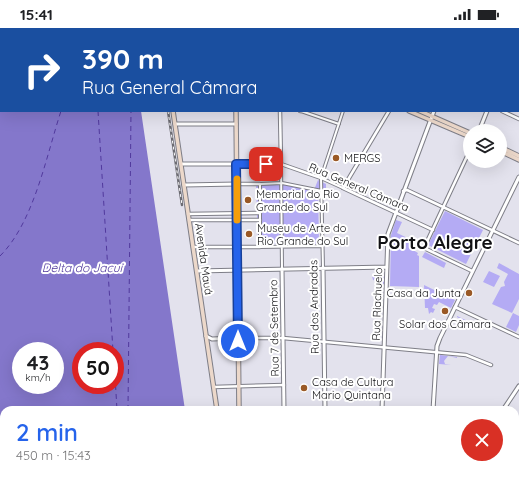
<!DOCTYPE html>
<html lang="pt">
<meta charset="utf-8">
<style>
body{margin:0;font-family:Quicksand,sans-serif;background:#f2f2f2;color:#202124;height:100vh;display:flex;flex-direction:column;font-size:15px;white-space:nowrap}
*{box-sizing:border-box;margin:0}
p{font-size:13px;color:#757577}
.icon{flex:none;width:22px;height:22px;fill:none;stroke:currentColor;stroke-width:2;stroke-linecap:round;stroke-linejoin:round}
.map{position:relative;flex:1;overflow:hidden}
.details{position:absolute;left:0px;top:378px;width:519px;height:76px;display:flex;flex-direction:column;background:#fff;border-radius:12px 12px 0 0;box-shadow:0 4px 16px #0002}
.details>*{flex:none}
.guide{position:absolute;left:0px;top:0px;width:519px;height:84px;box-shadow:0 4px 16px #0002;background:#1a4fa0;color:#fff;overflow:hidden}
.tools{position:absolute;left:463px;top:96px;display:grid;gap:8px}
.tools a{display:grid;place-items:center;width:44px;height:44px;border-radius:50%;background:#fff;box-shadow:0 4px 16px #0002;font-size:20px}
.speed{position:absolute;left:12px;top:314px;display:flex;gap:8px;font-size:20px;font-weight:700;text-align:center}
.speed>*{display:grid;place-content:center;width:52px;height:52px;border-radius:50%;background:#fff;box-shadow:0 4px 16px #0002;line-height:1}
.speed small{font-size:10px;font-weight:400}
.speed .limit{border:6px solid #d22;background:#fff;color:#111}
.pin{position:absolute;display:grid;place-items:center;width:34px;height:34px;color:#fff;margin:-17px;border-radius:8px;box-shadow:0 2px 6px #0006}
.me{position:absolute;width:44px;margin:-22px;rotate:0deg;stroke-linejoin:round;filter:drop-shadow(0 0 3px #0008)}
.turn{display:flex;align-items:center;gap:14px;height:84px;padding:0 16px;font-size:18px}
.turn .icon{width:52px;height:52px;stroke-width:2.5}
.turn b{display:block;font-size:28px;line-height:34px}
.round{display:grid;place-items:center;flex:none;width:42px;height:42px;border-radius:21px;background:#f2f2f2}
.head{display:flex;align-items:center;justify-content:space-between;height:68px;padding:0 16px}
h1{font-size:24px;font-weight:600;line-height:30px;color:#2563eb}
.status{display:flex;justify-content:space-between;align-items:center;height:28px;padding:0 20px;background:#fff;direction:ltr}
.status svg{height:11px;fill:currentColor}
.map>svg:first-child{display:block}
</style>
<div class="status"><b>15:41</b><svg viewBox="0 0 49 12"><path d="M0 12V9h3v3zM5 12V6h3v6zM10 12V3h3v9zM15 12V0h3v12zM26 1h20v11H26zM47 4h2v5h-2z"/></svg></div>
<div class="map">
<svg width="519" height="454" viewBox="0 0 519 454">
<rect width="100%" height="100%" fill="#e3e2ed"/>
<path fill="#b4abf4" d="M318 152 326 156V163L318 162 319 216H258L256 157 282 155 314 162Z
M445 183 483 202 466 236 428 217Z
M396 192 402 194 397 205 418 215 417 220 415 219 413 222 418 225 417 227 419 228V259L390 258 391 207Z
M425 224 446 235 444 240 422 229Z
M499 235 519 246V271L512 285 492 276 501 259 505 258 504 254 508 246 497 240Z
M489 243 500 248 494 259 483 254Z
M372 248H385L384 256 373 252Z
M424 257 455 272 451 280 439 274 437 277 434 276 432 280 435 281 433 285 431 284 429 286 428 280H425Z
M513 285 519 288V297L516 304 506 299Z
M457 288 474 296 471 302 461 296 462 292 457 289Z
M440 327 457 329V330L448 328 444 333 445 336 451 337 439 336Z"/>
<path fill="#8477cb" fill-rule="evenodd" d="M0 0H130L1 1V83H141L185 382H4V450H195V454H0ZM21 323H55V357H21ZM81 323H115V357H81Z"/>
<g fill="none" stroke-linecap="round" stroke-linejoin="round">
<path stroke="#51399d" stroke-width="1" stroke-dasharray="5 4" stroke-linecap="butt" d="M92 0V1
M98 83 113 323
M0 228C34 194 46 129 61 83
M115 348 117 382
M128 382 131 83
M122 450V454
M128 454V450"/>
<g stroke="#7e7e87" stroke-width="4">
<path id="pedestrian" d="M271 1 272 0
M315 1V0
M301 83 339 96
M281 136 282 241
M321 150 343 160
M322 163 282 155 260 156V219L322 218
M323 240 321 150 343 83"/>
</g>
<g stroke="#7e7e87" stroke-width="4.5">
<path id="minor" d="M325 0 327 1
M434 0 436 1
M369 1V0
M397 1 398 0
M518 40 519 41
M280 83 281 136
M300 83H301
M389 83 343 160 433 202
M502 83 519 91
M470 122 424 220 472 243
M236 136H281L321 150
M237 156H260
M403 163 407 162 519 215
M188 186 260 185
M189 192H260
M193 219H260
M455 279 519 309
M238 310H283L466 327 491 337
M214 359 284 357
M515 442 519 435
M284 450V454
M380 454V450
M470 454 472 450
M508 454 511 450"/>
</g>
<g stroke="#7e7e87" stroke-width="5">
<path id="tertiary" d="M466 1 467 0
M518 11 519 9
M175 96H236
M479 103 487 83
M181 136H236
M184 157 237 156
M323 240 325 382
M282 241 284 382
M197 243 387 239
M206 308 212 311 238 310
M382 382 388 206 434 83
M433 382 437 318 440 310 519 149
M503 382 519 358
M515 402 519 404
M325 450V454
M427 454 428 450"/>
</g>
<g stroke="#7e7e87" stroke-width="5.5">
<path id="secondary" d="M183 1V0
M211 1V0
M427 1 428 0
M432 1V0
M173 83 217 382
M236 83 239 382
M409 83 470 109
M420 83 470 105
M500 119 519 128
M500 123 519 132
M227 450V454
M239 450V454"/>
</g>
<use href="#pedestrian" stroke="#fff" stroke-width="2"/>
<use href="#minor" stroke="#fff" stroke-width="2.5"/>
<use href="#tertiary" stroke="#fff" stroke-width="3"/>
<use href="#secondary" stroke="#ecd8ca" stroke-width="3.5"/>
<g stroke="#6c6b72" stroke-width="2.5">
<path id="rail" d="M174 1V0
M168 83 182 177"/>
</g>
<use href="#rail" stroke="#fff" stroke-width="1" stroke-dasharray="3" stroke-linecap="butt"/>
</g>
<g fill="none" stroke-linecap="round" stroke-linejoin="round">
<g stroke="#184099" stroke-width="10">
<path id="route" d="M238 313 236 136H266"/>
</g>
<use href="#route" stroke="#2563eb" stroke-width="7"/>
<path stroke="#f59e0b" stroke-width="7" d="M237 151V192"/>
</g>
<g fill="#9a5926" stroke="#fff" stroke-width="1.5">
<circle cx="336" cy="130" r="4"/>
<circle cx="248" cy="172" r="4"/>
<circle cx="249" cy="206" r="4"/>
<circle cx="469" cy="265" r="4"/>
<circle cx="445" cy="283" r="4"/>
<circle cx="304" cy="360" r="4"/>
</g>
<g text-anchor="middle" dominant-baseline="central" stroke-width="4" stroke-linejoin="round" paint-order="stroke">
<g font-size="11" fill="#111114" stroke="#fff" text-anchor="start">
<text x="344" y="130">MERGS</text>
<text x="256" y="166">Memorial do Rio<tspan x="256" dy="13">Grande do Sul</tspan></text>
<text x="257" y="200">Museu de Arte do<tspan x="257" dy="13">Rio Grande do Sul</tspan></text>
<text x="461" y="265" text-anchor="end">Casa da Junta</text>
<text x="445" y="296" text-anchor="middle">Solar dos Câmara</text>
<text x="312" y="354">Casa de Cultura<tspan x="312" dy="13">Mario Quintana</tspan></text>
</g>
<g font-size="11" fill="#111114" stroke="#fff">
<text transform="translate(359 159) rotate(23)">Rua General Câmara</text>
<text transform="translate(204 231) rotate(82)">Avenida Mauá</text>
<text transform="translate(377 276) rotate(-88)">Rua Riachuelo</text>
<text transform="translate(314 279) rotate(-91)">Rua dos Andradas</text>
<text transform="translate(274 300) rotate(-91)">Rua 7 de Setembro</text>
</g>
<g font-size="12" font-style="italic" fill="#51399d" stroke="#fff">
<text x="82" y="239">Delta do Jacuí</text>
</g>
<g font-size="19" font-weight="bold" fill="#111114" stroke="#fff">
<text x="435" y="214">Porto Alegre</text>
</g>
</g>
</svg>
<div class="tools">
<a><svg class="icon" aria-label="layers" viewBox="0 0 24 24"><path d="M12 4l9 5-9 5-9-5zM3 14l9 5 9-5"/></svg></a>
</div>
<div class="speed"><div>43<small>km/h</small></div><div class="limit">50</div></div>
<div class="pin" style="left:266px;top:136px;background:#d93025"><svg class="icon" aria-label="arrive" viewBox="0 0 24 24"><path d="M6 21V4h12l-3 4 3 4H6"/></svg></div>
<svg class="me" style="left:238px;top:313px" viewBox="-20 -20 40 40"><circle r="17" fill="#2563eb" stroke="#fff" stroke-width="3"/><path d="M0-11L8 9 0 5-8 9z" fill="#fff"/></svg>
<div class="guide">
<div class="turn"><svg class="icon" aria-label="right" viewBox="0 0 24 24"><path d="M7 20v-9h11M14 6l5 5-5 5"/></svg><div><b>390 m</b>Rua General Câmara</div></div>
</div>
<section class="details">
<div class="head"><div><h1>2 min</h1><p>450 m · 15:43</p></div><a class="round" style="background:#d93025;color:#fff"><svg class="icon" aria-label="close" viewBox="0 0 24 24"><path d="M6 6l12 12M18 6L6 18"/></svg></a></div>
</section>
</div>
